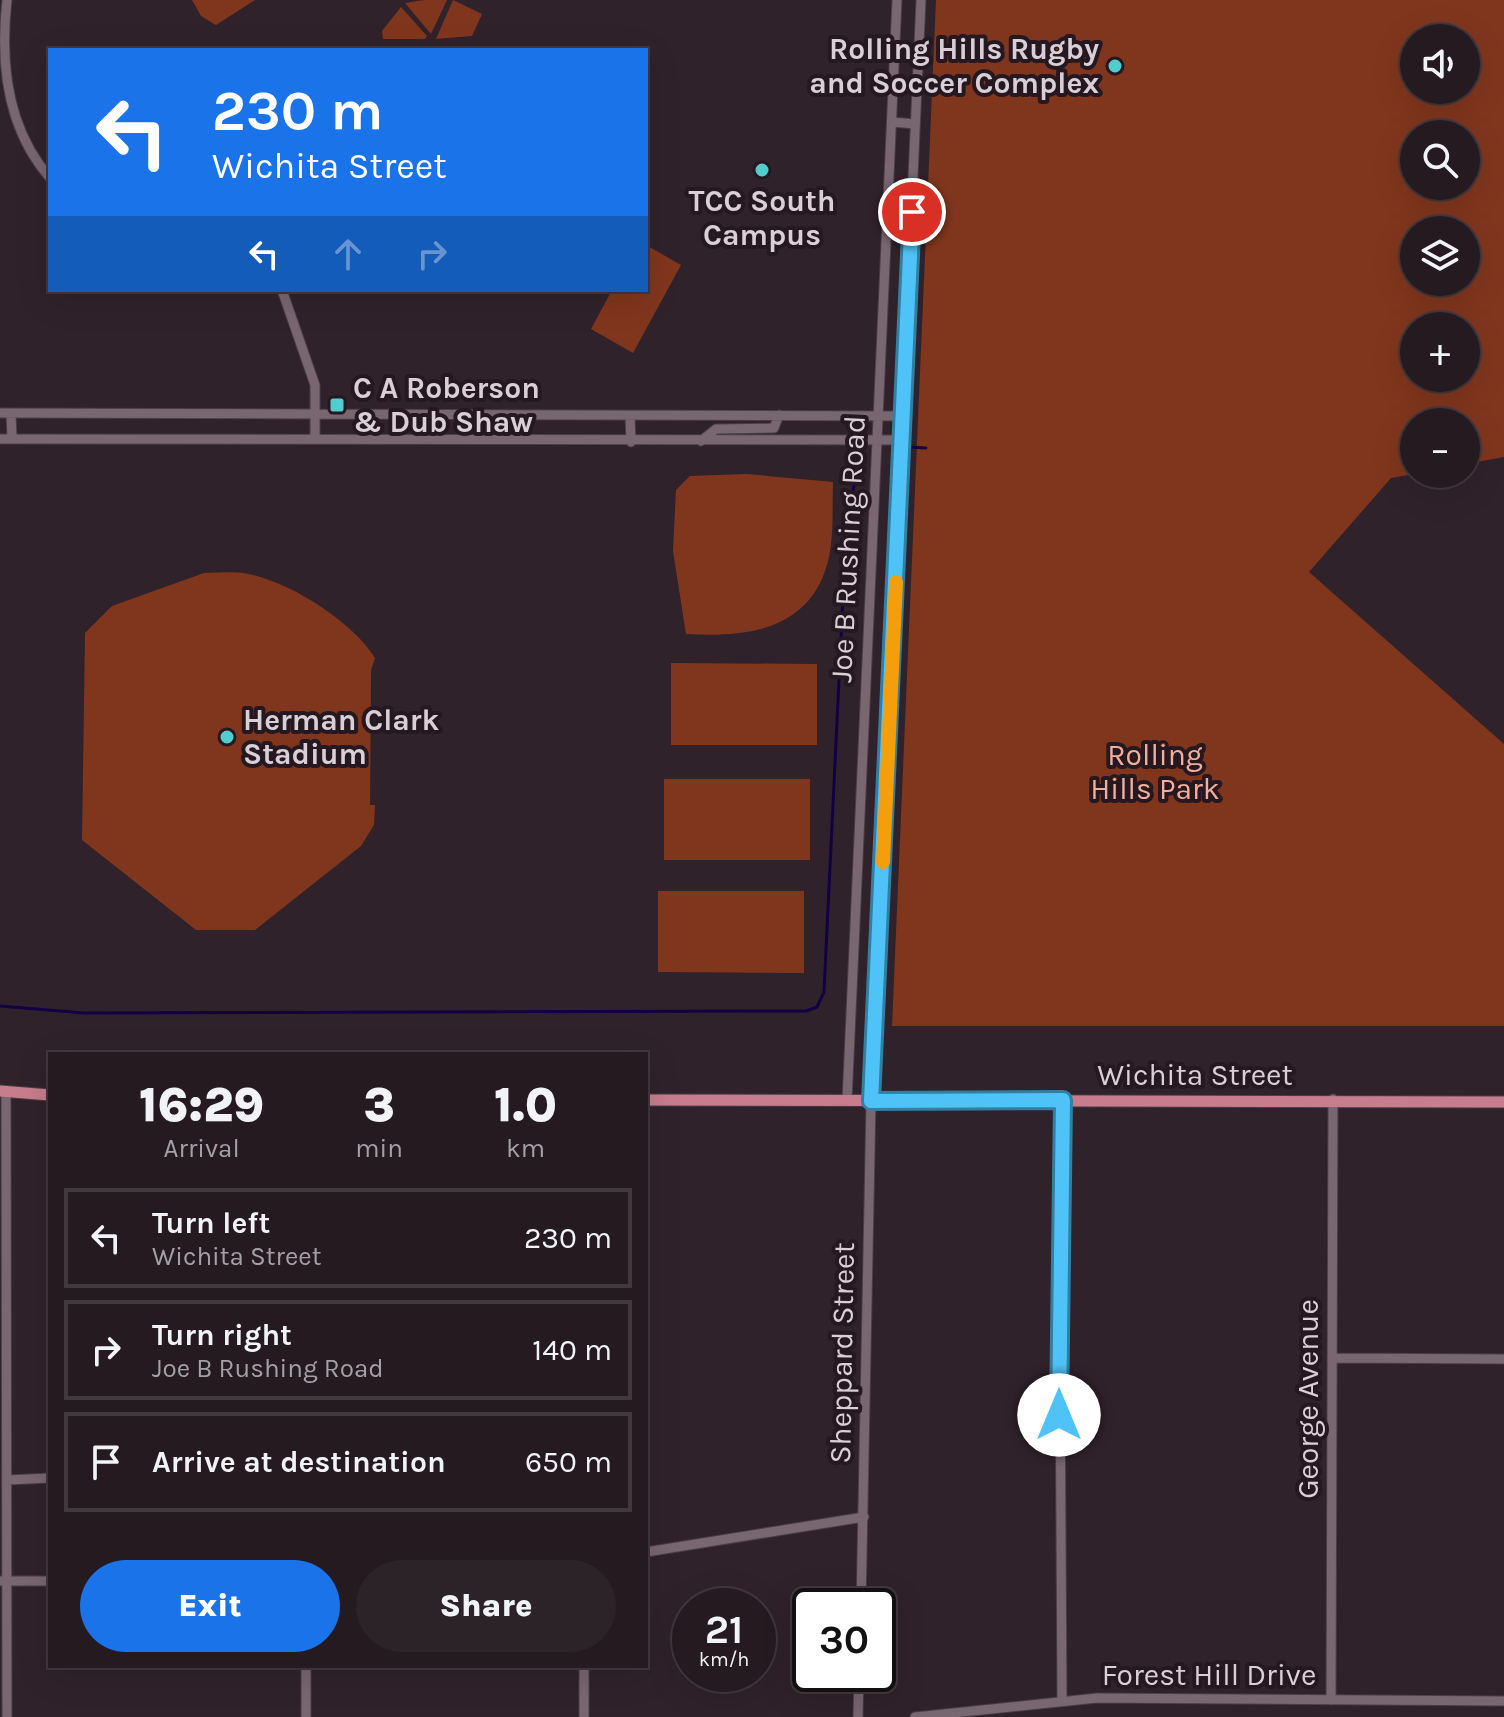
<!DOCTYPE html>
<meta charset="utf-8">
<style>
body{margin:0;font-family:Karla,sans-serif;background:#2c2329;color:#f1f3f6;height:100vh;display:flex;flex-direction:column;font-size:30px;white-space:nowrap}
*{box-sizing:border-box;margin:0}
p{font-size:26px;color:#a3a1a5}
.icon{flex:none;width:44px;height:44px;fill:none;stroke:currentColor;stroke-width:2;stroke-linecap:round;stroke-linejoin:round}
.map{position:relative;flex:1;overflow:hidden}
.sheet{position:absolute;left:48px;top:1052px;width:600px;height:616px;display:flex;flex-direction:column;background:#241a20;border-radius:0px;box-shadow:0 8px 32px #0002,0 0 0 2px #41383e}
.sheet>*{flex:none}
.top-card{position:absolute;left:48px;top:48px;width:600px;height:244px;border-radius:0px;box-shadow:0 8px 32px #0002,0 0 0 2px #41383e;background:#1a73e8;color:#fff;overflow:hidden}
.controls{position:absolute;left:1400px;top:24px;display:grid;gap:16px}
.controls a{display:grid;place-items:center;width:80px;height:80px;border-radius:50%;background:#241a20;box-shadow:0 8px 32px #0002,0 0 0 2px #41383e;font-size:40px}
.speed{position:absolute;left:672px;top:1588px;display:flex;gap:16px;font-size:40px;font-weight:700;text-align:center}
.speed>*{display:grid;place-content:center;width:104px;height:104px;border-radius:50%;background:#241a20;box-shadow:0 8px 32px #0002,0 0 0 2px #41383e;line-height:1}
.speed small{font-size:20px;font-weight:400}
.speed .limit{border:4px solid #111;border-radius:12px;background:#fff;color:#111}
.pin{position:absolute;display:grid;place-items:center;width:68px;height:68px;color:#fff;margin:-34px;border:4px solid #fff;border-radius:50%;box-shadow:0 2px 8px #0007}
.me{position:absolute;width:88px;margin:-44px;rotate:0deg;stroke-linejoin:round;filter:drop-shadow(0 0 6px #0008)}
.turn{display:flex;align-items:center;gap:28px;height:168px;padding:0 32px;font-size:36px}
.turn .icon{width:104px;height:104px;stroke-width:2.5}
.turn b{display:block;font-size:56px;line-height:68px}
.lanes{display:flex;align-items:center;height:76px;padding:0 32px;background:#0003;justify-content:center;gap:40px;direction:ltr}
.lanes .off{opacity:.35}
.eta{display:flex;justify-content:space-evenly;align-items:center;height:136px;text-align:center}
.eta b{font-size:48px;font-weight:800;line-height:56px}
.primary-button{display:flex;gap:16px;margin-top:auto;padding:16px 32px}
.primary-button a{flex:1;height:92px;border-radius:48px;background:#1a73e8;color:#fff;font-size:32px;font-weight:800;line-height:92px;text-align:center}
.primary-button a+a{background:#2c2329;color:#f1f3f6}
ul{padding:0;list-style:none}
li{display:flex;align-items:center;gap:24px;height:100px;margin:0 16px 12px;padding:0 16px;border:4px solid #41383e;border-radius:0px}
li div{flex:1}
li b{display:block;font-size:30px}
li em{font-style:normal}
.map>svg:first-child{display:block}
</style>
<div class="map">
<svg width="1504" height="1717" viewBox="0 0 1504 1717">
<rect width="100%" height="100%" fill="#30222b"/>
<path fill="#80361d" fill-rule="evenodd" d="M192 0H255L216 25 201 16Z
M424 0H447L431 34 405 3Z
M453 0 482 14 472 36 436 39Z
M936 0H1504V457L1466 464V422H1414V474L1391 478 1309 572 1504 744V1026H892ZM1414 38H1466V90H1414ZM1414 134H1466V186H1414ZM1414 230H1466V282H1414ZM1414 326H1466V378H1414Z
M401 7 427 36 425 39H383L382 31Z
M646 245 681 265 633 353 591 329 612 290H646Z
M747 474 833 482C832 506 834 533 829 557 813 629 750 638 686 634L673 551 676 490 690 476Z
M204 573C218 573 234 571 248 574 290 582 353 622 375 658L371 670 370 805H375L374 825 361 846 255 930H196L82 840 85 633 112 606Z
M671 663 817 664V745H671Z
M664 779H810V860H664Z
M658 891H804V973L658 972Z"/>
<g fill="none" stroke-linecap="round" stroke-linejoin="round">
<path stroke="#130044" stroke-width="3" d="M909 447 926 448
M0 1006 84 1013 806 1011 817 1007 824 992 847 514 859 466"/>
<g stroke="#4a3e45" stroke-width="11">
<path id="minor" d="M7 0C0 62 7 129 50 178
M892 122 915 124
M282 290 315 385V439
M0 413 903 416
M11 414 12 439
M630 416 631 442
M0 439 902 440
M701 441 716 429 774 428 779 415
M6 1092 7 1717
M847 1101 897 0
M1332 1358 1504 1359
M7 1480 50 1478
M646 1552 864 1517
M0 1581H50
M861 1606 871 1101 921 0
M306 1666V1717
M584 1666V1717
M1062 1700 1059 1203 1063 1100
M1331 1700 1333 1099
M858 1717 859 1674
M915 1717 1097 1698 1504 1701"/>
</g>
<g stroke="#4a3e45" stroke-width="13">
<path id="major" d="M0 1091 50 1095
M646 1100 1504 1102"/>
</g>
<use href="#minor" stroke="#786671" stroke-width="9"/>
<use href="#major" stroke="#c77d8d" stroke-width="11"/>
</g>
<g fill="none" stroke-linecap="round" stroke-linejoin="round">
<g stroke="#337fa1" stroke-width="20">
<path id="route" d="M912 212 871 1101 1063 1100 1059 1415"/>
</g>
<use href="#route" stroke="#4fc3f7" stroke-width="14"/>
<path stroke="#f59e0b" stroke-width="14" d="M883 862 896 582"/>
</g>
<g fill="#52cdce" stroke="#261821" stroke-width="3">
<circle cx="1115" cy="66" r="8"/>
<circle cx="762" cy="170" r="8"/>
<rect x="329" y="397" width="16" height="16" rx="4"/>
<circle cx="227" cy="737" r="8"/>
</g>
<g text-anchor="middle" dominant-baseline="central" stroke-width="8" stroke-linejoin="round" paint-order="stroke">
<g font-size="30" font-weight="bold" fill="#d9cfd5" stroke="#261821" text-anchor="start">
<text x="1099" y="49" text-anchor="end">Rolling Hills Rugby<tspan x="1099" dy="34">and Soccer Complex</tspan></text>
<text x="762" y="201" text-anchor="middle">TCC South<tspan x="762" dy="34">Campus</tspan></text>
<text x="353" y="388">C A Roberson<tspan x="353" dy="34">&amp; Dub Shaw</tspan></text>
<text x="243" y="720">Herman Clark<tspan x="243" dy="34">Stadium</tspan></text>
</g>
<g font-size="30" fill="#d9cfd5" stroke="#261821">
<text transform="translate(848 549) rotate(-87)">Joe B Rushing Road</text>
<text x="1195" y="1075">Wichita Street</text>
<text transform="translate(842 1353) rotate(-89)">Sheppard Street</text>
<text transform="translate(1308 1399) rotate(-90)">George Avenue</text>
<text x="1209" y="1675">Forest Hill Drive</text>
</g>
<g font-size="30" fill="#f2ae98" stroke="#261821">
<text x="1155" y="755">Rolling<tspan x="1155" dy="34">Hills Park</tspan></text>
</g>
</g>
</svg>
<div class="controls">
<a><svg class="icon" aria-label="sound" viewBox="0 0 24 24"><path d="M4 9h4l5-4v14l-5-4H4zM17 9q2 3 0 6"/></svg></a>
<a><svg class="icon" aria-label="search" viewBox="0 0 24 24"><circle cx="10" cy="10" r="6"/><path d="M15 15l6 6"/></svg></a>
<a><svg class="icon" aria-label="layers" viewBox="0 0 24 24"><path d="M12 4l9 5-9 5-9-5zM3 14l9 5 9-5"/></svg></a>
<a>+</a>
<a>−</a>
</div>
<div class="speed"><div>21<small>km/h</small></div><div class="limit">30</div></div>
<div class="pin" style="left:912px;top:212px;background:#d93025"><svg class="icon" aria-label="arrive" viewBox="0 0 24 24"><path d="M6 21V4h12l-3 4 3 4H6"/></svg></div>
<svg class="me" style="left:1059px;top:1415px" viewBox="-20 -20 40 40"><circle r="19" fill="#fff"/><path d="M0-13L10 11 0 6-10 11z" fill="#4fc3f7"/></svg>
<div class="top-card">
<div class="turn"><svg class="icon" aria-label="left" viewBox="0 0 24 24"><path d="M17 20v-9H6M10 6l-5 5 5 5"/></svg><div><b>230 m</b>Wichita Street</div></div>
<div class="lanes"><svg class="icon" aria-label="left" viewBox="0 0 24 24"><path d="M17 20v-9H6M10 6l-5 5 5 5"/></svg><svg class="icon off" aria-label="ahead" viewBox="0 0 24 24"><path d="M12 20V5M6 11l6-6 6 6"/></svg><svg class="icon off" aria-label="right" viewBox="0 0 24 24"><path d="M7 20v-9h11M14 6l5 5-5 5"/></svg></div>
</div>
<section class="sheet">
<div class="eta">
<div><b>16:29</b><p>Arrival</p></div>
<div><b>3</b><p>min</p></div>
<div><b>1.0</b><p>km</p></div>
</div>
<ul>
<li><svg class="icon" aria-label="left" viewBox="0 0 24 24"><path d="M17 20v-9H6M10 6l-5 5 5 5"/></svg><div><b>Turn left</b><p>Wichita Street</p></div><em>230 m</em></li>
<li><svg class="icon" aria-label="right" viewBox="0 0 24 24"><path d="M7 20v-9h11M14 6l5 5-5 5"/></svg><div><b>Turn right</b><p>Joe B Rushing Road</p></div><em>140 m</em></li>
<li><svg class="icon" aria-label="arrive" viewBox="0 0 24 24"><path d="M6 21V4h12l-3 4 3 4H6"/></svg><div><b>Arrive at destination</b></div><em>650 m</em></li>
</ul>
<div class="primary-button"><a>Exit</a><a>Share</a></div>
</section>
</div>
